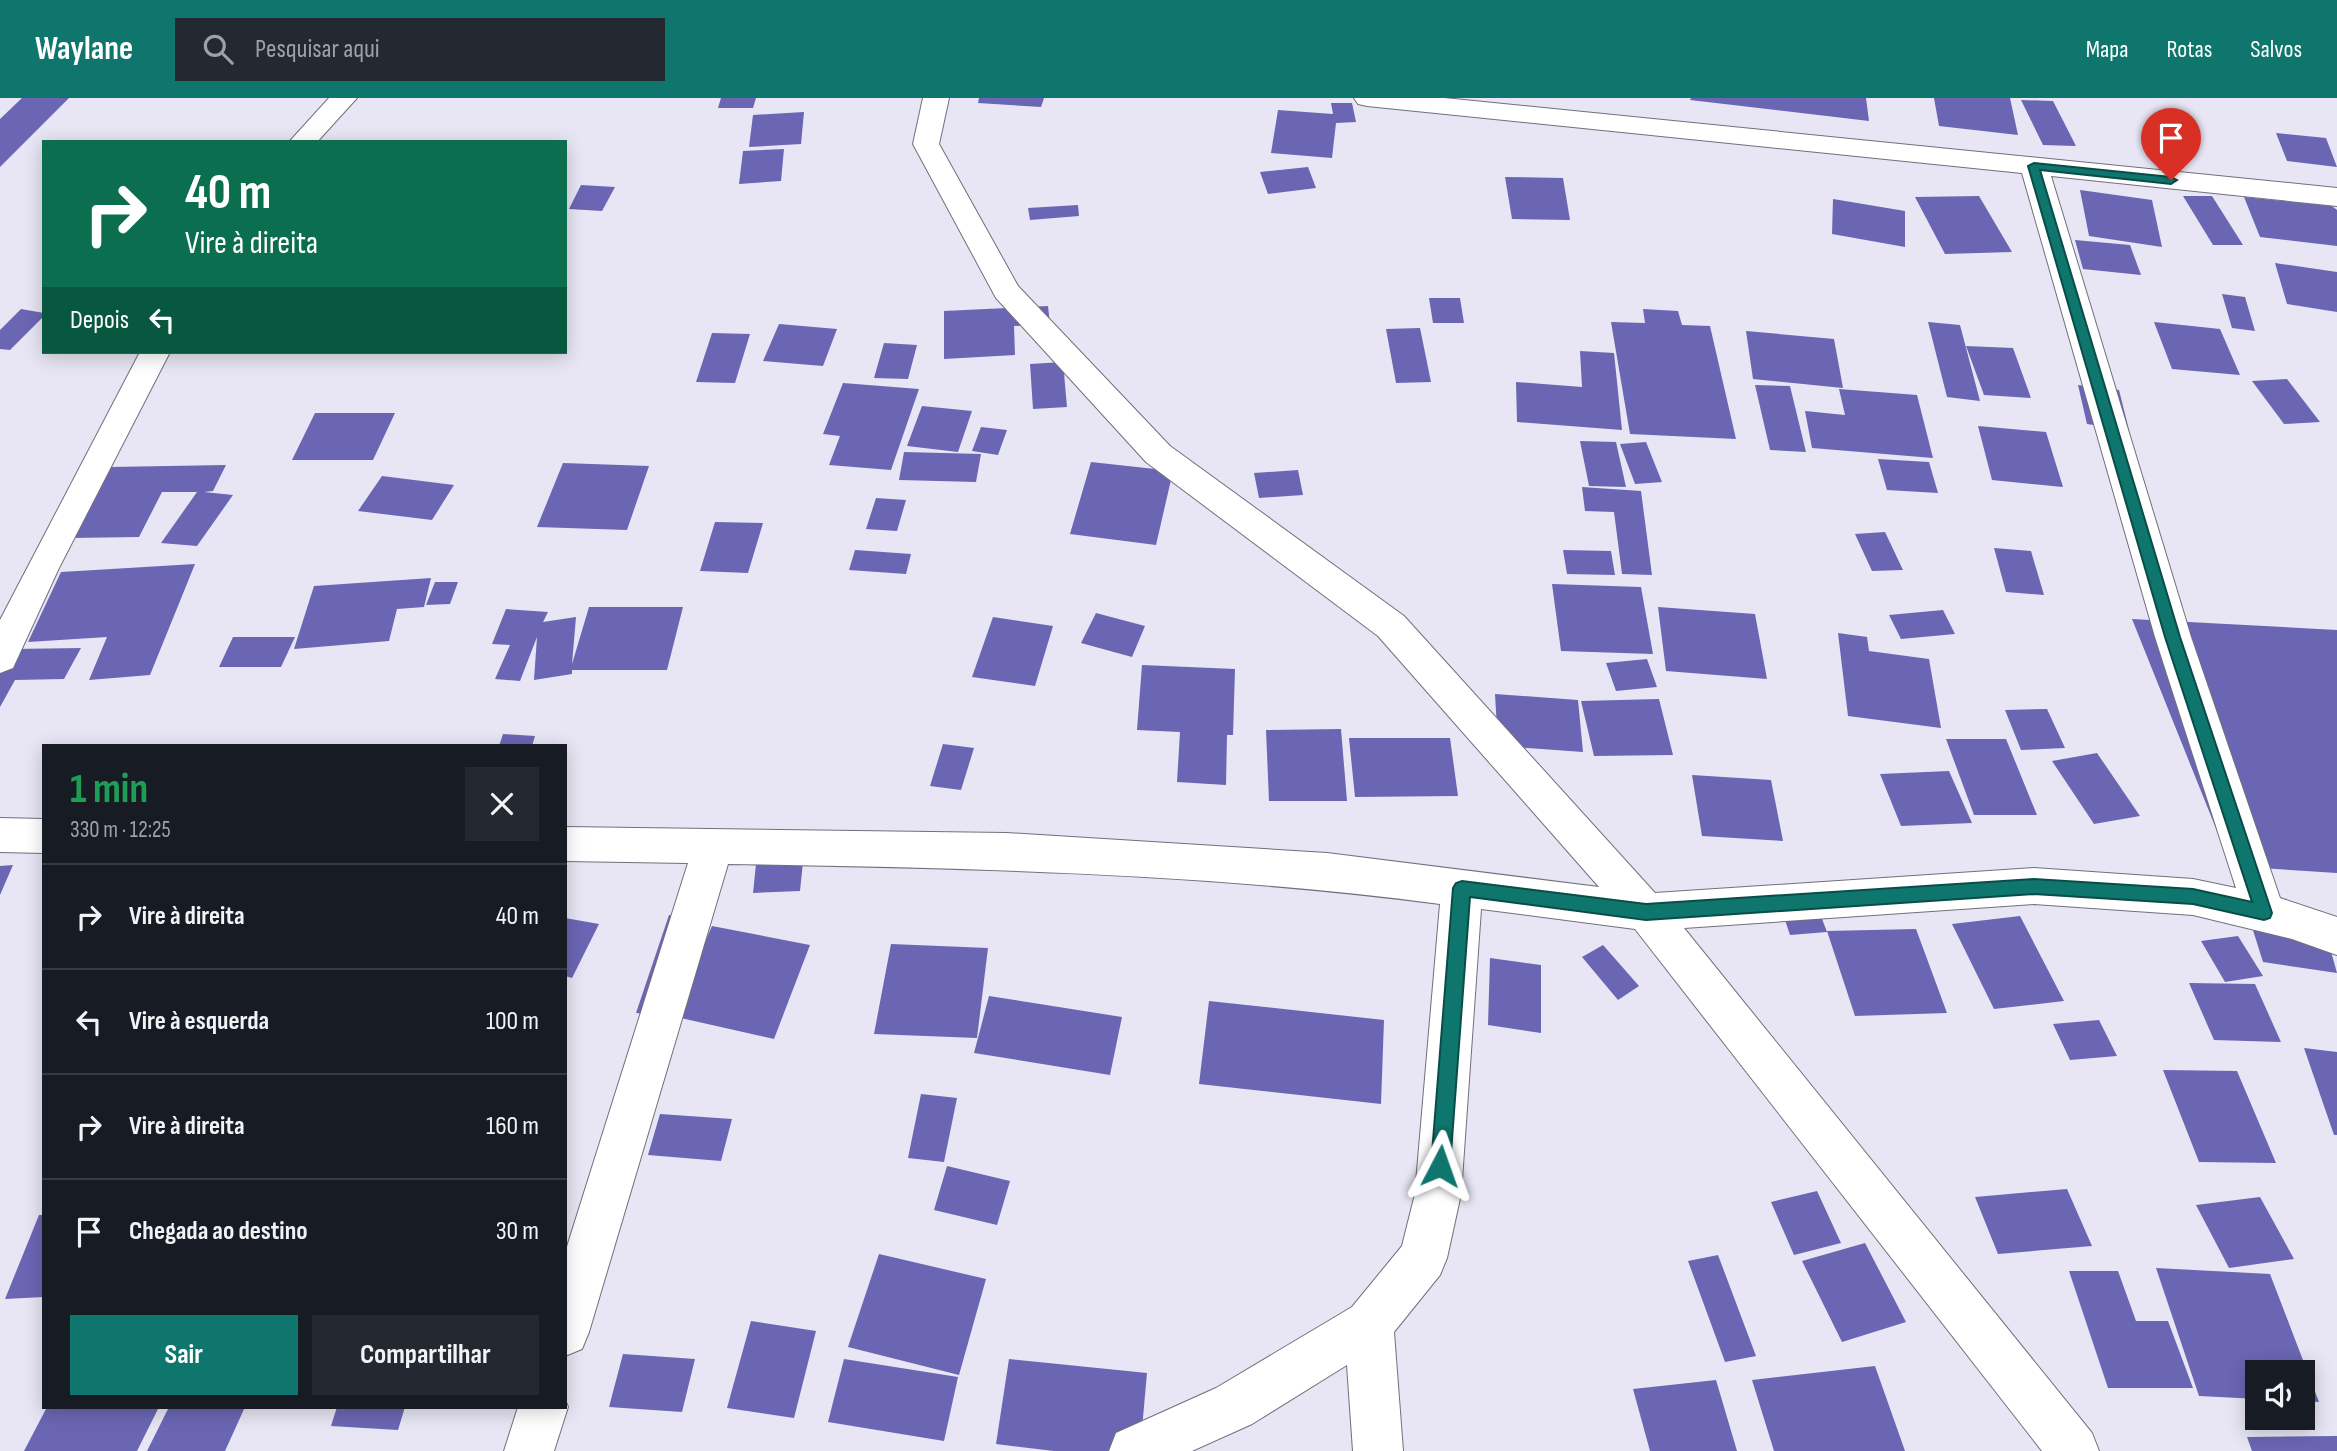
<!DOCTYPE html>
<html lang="pt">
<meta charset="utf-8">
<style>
body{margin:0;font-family:"Sofia Sans Condensed",sans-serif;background:#242831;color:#f1f3f6;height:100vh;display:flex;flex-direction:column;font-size:26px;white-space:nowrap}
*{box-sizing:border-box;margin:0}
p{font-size:23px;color:#9ea1a6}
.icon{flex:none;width:38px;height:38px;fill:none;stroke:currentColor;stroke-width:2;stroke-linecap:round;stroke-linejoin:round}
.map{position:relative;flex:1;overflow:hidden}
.sheet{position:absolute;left:42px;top:646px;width:525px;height:665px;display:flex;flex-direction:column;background:#171b24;border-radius:0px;box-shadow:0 4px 18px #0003}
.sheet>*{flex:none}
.banner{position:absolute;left:42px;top:42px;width:525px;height:214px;border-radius:0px;box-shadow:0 4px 18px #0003;background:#0b6e4f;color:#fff;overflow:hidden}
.tools{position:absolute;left:2245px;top:1262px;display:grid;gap:14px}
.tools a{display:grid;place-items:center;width:70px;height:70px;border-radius:0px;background:#171b24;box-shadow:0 4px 18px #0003;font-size:35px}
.pin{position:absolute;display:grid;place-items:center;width:60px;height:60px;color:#fff;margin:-72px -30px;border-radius:50% 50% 50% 0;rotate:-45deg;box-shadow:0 0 7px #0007}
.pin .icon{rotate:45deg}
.me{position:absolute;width:77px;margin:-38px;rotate:4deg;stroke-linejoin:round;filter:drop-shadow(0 0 5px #0008)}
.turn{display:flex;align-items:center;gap:24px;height:147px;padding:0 28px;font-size:32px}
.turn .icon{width:91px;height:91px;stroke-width:2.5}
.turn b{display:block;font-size:49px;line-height:60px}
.then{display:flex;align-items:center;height:66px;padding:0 28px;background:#0003;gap:14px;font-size:26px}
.round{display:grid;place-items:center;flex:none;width:74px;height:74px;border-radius:0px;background:#242831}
.head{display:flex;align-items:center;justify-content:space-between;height:119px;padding:0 28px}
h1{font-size:42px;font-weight:700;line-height:52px;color:#1e9e55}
.action{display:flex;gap:14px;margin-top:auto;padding:14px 28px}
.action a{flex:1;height:80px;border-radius:0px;background:#0f766e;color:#fff;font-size:28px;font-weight:700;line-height:80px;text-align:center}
.action a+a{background:#242831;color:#f1f3f6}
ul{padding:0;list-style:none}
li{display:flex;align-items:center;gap:21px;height:105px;padding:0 28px;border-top:2px solid #363941}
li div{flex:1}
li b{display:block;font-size:26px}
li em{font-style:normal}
header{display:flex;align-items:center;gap:42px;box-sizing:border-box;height:98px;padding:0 35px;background:#0f766e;color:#fff}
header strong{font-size:33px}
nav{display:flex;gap:38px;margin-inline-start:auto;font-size:24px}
.search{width:490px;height:63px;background:#242831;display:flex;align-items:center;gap:18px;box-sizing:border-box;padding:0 24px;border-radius:0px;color:#9ea1a6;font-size:26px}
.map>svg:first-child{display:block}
</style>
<header>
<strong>Waylane</strong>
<div class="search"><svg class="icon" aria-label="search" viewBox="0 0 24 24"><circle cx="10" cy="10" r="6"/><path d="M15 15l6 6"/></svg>Pesquisar aqui</div>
<nav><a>Mapa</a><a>Rotas</a><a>Salvos</a></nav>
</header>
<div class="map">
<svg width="2337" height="1353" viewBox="0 0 2337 1353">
<rect width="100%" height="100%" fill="#e8e5f4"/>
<path fill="#6b66b3" d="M22 0H69L0 69V21Z
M721 0H756L753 10H718Z
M979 0H1044L1041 9 978 5Z
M1691 0H1866L1869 23 1690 2Z
M1934 0H2010L2018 37 1939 28Z
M2021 2 2053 3 2076 48 2043 47Z
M1331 5H1352L1356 24 1336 25 1332 60 1271 55 1278 12 1333 16Z
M804 14 801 46 749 49 753 17Z
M2276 35 2326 40 2337 69 2287 63Z
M784 51 781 83 739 86 743 53Z
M1308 69 1316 90 1268 96 1260 74Z
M1505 79 1563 80 1570 122 1512 121Z
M581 87 615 89 602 113 569 111Z
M2080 92 2152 102 2162 149 2089 138Z
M1979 98 2012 154 1945 156 1915 99Z
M2183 98H2212L2243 147H2213Z
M2244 99 2332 108 2337 112V148L2260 139Z
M1833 101 1905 113V149L1832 136Z
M1078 107 1079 118 1030 122 1028 110Z
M2075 142 2130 147 2141 177 2083 171Z
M2275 165 2337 174V214L2287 206Z
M2222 196 2245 199 2255 233 2232 230Z
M1429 200H1460L1464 225H1433Z
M1048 208 1050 226 1014 228 1015 257 944 261V213Z
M21 211 44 215V218L10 252 0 251V232Z
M1643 211 1678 213 1682 227 1710 228 1736 341 1630 336 1611 224 1645 225Z
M1928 224 1960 227 1980 303 1947 299Z
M2154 224 2220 231 2240 277 2172 271Z
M779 226 837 231 823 268 763 263Z
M1420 230 1431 284 1396 285 1386 231Z
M1746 233 1834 241 1843 290 1753 281Z
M712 235 750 236 735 285 696 284Z
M884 245 917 247 908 281 874 280Z
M1966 248 2013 250 2031 300 1984 297Z
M1580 253 1614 255 1622 332 1517 324 1516 284 1582 289Z
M1063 264 1067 309 1033 311 1030 266Z
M2287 281 2320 324 2284 326 2252 283Z
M843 285 919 291 891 372 829 367 840 338 823 336Z
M1755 287 1790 288 1806 354 1770 352Z
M2078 287 2119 292 2129 332 2087 326Z
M1839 291 1917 297 1933 360 1812 350 1805 313 1845 317Z
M922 308 972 313 958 354 907 348Z
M315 315H395L373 362H292Z
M1978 328 2046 334 2063 389 1992 382Z
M981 329 1007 332 998 357 972 353Z
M1580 343 1616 344 1626 389 1589 388Z
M1646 344 1662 384 1635 386 1620 346Z
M904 354 981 356 976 384 899 382Z
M1878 361 1929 364 1938 395 1887 392Z
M1091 364 1173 373 1156 447 1070 436Z
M563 365 649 368 627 432 537 429Z
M226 367 213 393 204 394 233 397 197 448 161 445 197 394H162L139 439 71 440 110 369Z
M1298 372 1303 397 1259 400 1254 375Z
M382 378 454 387 432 422 358 413Z
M1582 389 1641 393 1652 477 1622 476 1614 414 1585 413Z
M876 400 906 402 897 433 866 431Z
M715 424 763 425 748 475 700 473Z
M1885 434 1903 472 1872 473 1855 436Z
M1994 450 2031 453 2044 497 2006 494Z
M855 452 911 456 906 476 849 472Z
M1563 452 1611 453 1615 477 1567 476Z
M195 466 150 577 89 582 107 539 28 544 61 474Z
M431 480 424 509 397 511 389 543 294 551 314 488Z
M435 484H458L450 506 426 507Z
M1552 486 1641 489 1653 556 1561 553Z
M589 509H683L667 572H572V576L534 582 537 539 520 583 495 581 510 547 492 546 506 511 548 514 543 524 576 519 572 566Z
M1658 509 1755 516 1767 581 1666 573Z
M1943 512 1955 536 1901 541 1889 517Z
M1096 515 1145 528 1132 559 1081 545Z
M993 519 1053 528 1035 588 972 579Z
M2132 521 2337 532V775L2231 768Z
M1838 535 1867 539 1869 553 1929 561 1941 630 1848 618Z
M233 539H295L281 569H219Z
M81 550 64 581 15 582 0 609V575L13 551Z
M1647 561 1657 589 1616 593 1606 565Z
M1142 567 1235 571 1233 637H1227L1226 687 1177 684 1180 634 1137 632Z
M1495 596 1578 602 1583 654 1498 648Z
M1659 601 1673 657 1594 658 1581 603Z
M2047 611 2065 650 2021 652 2005 612Z
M1341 631 1347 703H1269L1266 632Z
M503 636 535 638 532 648H499Z
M1349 640H1450L1458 698 1355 699Z
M1946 641H2006L2037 717H1974Z
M943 646 974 650 961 692 930 688Z
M2097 655 2140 718 2094 726 2052 663Z
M1949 673 1972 725 1901 728 1880 676Z
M1692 677 1771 682 1783 743 1702 738Z
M803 764 800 793 753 795 756 766Z
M13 767 0 797V768Z
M1816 805 1827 834 1790 837 1780 807Z
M669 817 705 821 676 910 712 828 810 847 774 941 672 918 636 915Z
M2020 818 2064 903 1994 911 1952 826Z
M565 820 599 826 572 880 565 878Z
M2252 829 2327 839 2337 875 2263 864Z
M1916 831 1947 915 1855 918 1827 833Z
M2238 838 2263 878 2225 884 2201 843Z
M891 846 988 850 977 940 874 936Z
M1603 847 1639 888 1618 902 1582 859Z
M1490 860 1541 867V935L1488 927Z
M2189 885 2255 886 2281 944 2214 942Z
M989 898 1122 919 1110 977 974 955Z
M1209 903 1384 922 1381 1006 1199 986Z
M2099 922 2117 958 2070 962 2053 926Z
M2304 950 2337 954V1037H2334Z
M2163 972 2237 973 2276 1065 2199 1064Z
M921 996 957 1000 944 1064 908 1060Z
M660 1016 732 1021 721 1063 648 1057Z
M947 1068 1010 1083 997 1127 934 1112Z
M2067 1091 2092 1148 1998 1156 1975 1099Z
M1817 1093 1841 1145 1794 1157 1771 1104Z
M2260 1099 2294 1161 2229 1170 2196 1107Z
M39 1117H44V1199L5 1201Z
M1865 1145 1906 1224 1842 1244 1802 1163Z
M879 1156 986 1181 959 1277 848 1249Z
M1718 1157 1756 1258 1725 1264 1688 1163Z
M2156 1170 2270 1176 2319 1304 2303 1303V1274H2258V1301L2199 1298Z
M2069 1173H2118L2136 1223H2168L2193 1290H2108Z
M751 1223 816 1233 794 1320 727 1310Z
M623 1256 695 1261 682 1314 609 1309Z
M844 1261 958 1279 944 1343 828 1324Z
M1009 1261 1147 1275 1140 1353H1054L996 1346Z
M1875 1268 1905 1353H1774L1752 1282Z
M1716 1282 1737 1353H1650L1633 1291Z
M47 1309H159L137 1353H24Z
M169 1309H245L225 1353H147Z
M337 1309H405L398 1332 331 1328Z
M2337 1338V1353H2252L2247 1339Z"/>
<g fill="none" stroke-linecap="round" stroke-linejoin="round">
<g stroke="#726f7c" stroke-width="2">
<path id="minor" d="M329 0H357L317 44H289Z
M923 0H949L939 46 1018 188 1170 348 1404 518 1655 795 2034 770 2193 781 2236 790 2155 539 2022 75 1367 8 1358 6 1354 0H1444L2337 90V108L2051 78 2191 539 2280 800 2337 819V857L2292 841 2193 817 2034 806 1684 830 2092 1335 2099 1353H2042L1635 831 1481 811 1461 1096 1447 1160 1440 1177 1394 1234 1403 1353H1353L1347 1267 1252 1326 1192 1353H1109L1116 1335 1216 1290 1352 1209 1402 1148 1415 1096 1440 806C1204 775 966 770 728 766L589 1234 582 1251 565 1258V1155L688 765 565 763V729L1006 735 1327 755 1599 789 1378 538 1146 364 996 200 913 46Z
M140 254H170L59 470 13 570 0 575V522Z
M0 720 44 721V755L0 754Z
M565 1302 568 1309 554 1353H504L518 1309H565Z"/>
</g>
<use href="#minor" fill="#fff" fill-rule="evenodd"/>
</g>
<path fill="#0f766e" stroke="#0a4d48" stroke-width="2" d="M2034 65 2171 79 2177 82 2171 86 2040 72 2180 539 2272 815 2270 820 2264 822 2193 806 2034 796 1646 822 1470 799 1450 1068 1447 1075 1440 1077 1434 1075 1431 1068 1453 790 1456 785 1462 783 1646 806 2034 781 2193 791 2252 804 2165 539 2028 68Z"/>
</svg>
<div class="tools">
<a><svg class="icon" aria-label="sound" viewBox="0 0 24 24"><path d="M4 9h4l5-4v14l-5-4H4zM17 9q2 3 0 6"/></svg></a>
</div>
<div class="pin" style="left:2171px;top:82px;background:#d93025"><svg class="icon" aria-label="arrive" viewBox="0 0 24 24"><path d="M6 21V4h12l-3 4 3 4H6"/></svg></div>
<svg class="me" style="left:1440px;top:1068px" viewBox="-20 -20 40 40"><path d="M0-17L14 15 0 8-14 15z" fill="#0f766e" stroke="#fff" stroke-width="4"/></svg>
<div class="banner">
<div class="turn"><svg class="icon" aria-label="right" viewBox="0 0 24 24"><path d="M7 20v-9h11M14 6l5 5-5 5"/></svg><div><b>40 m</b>Vire à direita</div></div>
<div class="then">Depois<svg class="icon" aria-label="left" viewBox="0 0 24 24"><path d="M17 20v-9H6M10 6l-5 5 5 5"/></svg></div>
</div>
<section class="sheet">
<div class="head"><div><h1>1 min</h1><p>330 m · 12:25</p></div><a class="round"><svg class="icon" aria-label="close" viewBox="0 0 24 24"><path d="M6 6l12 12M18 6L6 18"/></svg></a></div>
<ul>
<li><svg class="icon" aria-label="right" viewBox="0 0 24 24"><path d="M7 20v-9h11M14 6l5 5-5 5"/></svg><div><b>Vire à direita</b></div><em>40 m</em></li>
<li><svg class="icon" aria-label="left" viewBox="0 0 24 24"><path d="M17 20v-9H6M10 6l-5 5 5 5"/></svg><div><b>Vire à esquerda</b></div><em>100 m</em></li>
<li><svg class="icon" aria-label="right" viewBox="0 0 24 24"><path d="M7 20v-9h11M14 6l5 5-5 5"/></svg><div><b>Vire à direita</b></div><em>160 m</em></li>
<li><svg class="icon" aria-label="arrive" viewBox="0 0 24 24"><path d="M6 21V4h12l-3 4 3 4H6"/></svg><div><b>Chegada ao destino</b></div><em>30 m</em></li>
</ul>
<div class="action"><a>Sair</a><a>Compartilhar</a></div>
</section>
</div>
